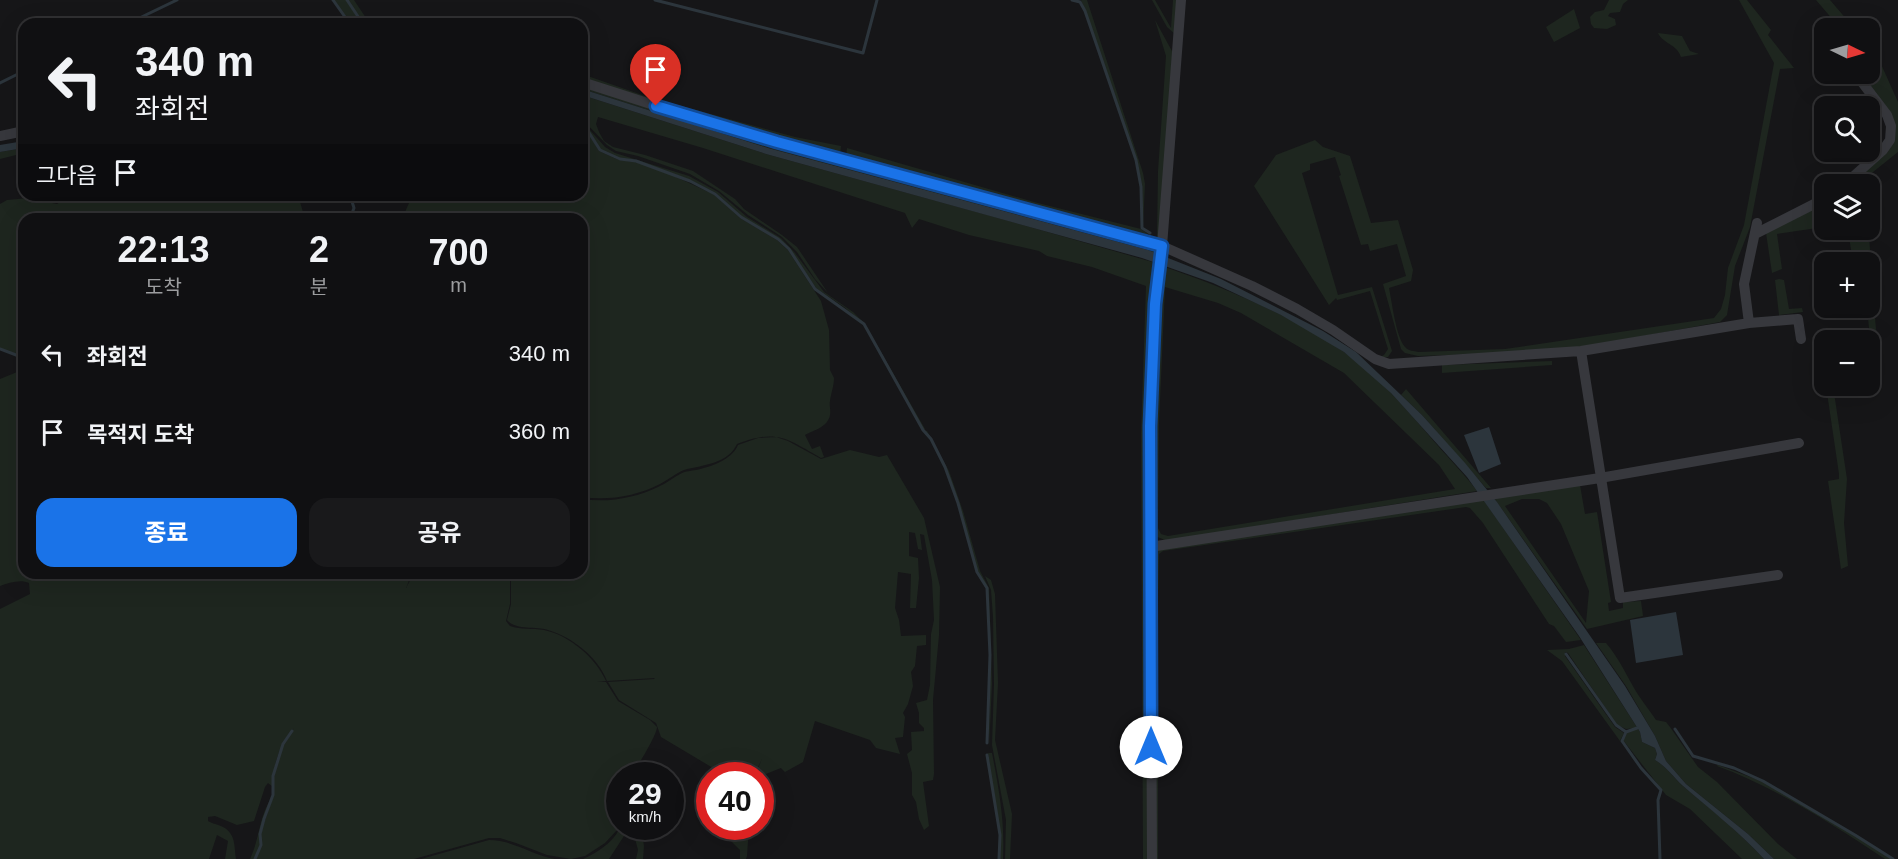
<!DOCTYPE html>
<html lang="ko">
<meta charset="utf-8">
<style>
body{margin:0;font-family:Helvetica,"Noto Sans KR",sans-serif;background:#19191b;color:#f1f3f6;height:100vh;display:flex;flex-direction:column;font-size:22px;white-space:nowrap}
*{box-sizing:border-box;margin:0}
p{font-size:20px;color:#9c9d9f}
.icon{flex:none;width:33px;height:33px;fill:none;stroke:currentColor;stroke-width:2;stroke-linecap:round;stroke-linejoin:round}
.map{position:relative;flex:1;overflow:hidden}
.details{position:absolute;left:18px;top:213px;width:570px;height:366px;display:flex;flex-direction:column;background:#101012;border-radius:18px;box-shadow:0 6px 24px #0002,0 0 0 2px #303032}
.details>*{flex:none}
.guide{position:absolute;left:18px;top:18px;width:570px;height:183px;border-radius:18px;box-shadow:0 6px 24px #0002,0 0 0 2px #303032;background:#101012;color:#f1f3f6;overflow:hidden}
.needle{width:39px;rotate:95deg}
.fabs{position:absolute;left:1814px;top:18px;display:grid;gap:12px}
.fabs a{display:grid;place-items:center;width:66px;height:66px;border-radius:12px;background:#101012;box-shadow:0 6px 24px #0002,0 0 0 2px #303032;font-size:30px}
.speed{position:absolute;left:606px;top:762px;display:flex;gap:12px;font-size:30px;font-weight:700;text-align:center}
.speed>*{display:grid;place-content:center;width:78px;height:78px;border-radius:50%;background:#101012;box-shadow:0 6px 24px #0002,0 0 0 2px #303032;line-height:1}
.speed small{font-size:15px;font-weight:400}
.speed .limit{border:9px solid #d22;background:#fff;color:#111}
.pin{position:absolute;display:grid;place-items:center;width:51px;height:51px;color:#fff;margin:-62px -26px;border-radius:50% 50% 50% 0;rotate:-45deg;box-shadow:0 0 6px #0007}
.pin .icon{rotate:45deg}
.me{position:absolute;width:66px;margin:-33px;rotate:0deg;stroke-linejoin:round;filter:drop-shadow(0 0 4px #0008)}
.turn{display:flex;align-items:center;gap:21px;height:126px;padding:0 18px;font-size:27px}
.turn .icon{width:78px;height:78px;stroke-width:2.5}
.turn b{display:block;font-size:42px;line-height:51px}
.then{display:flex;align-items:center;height:57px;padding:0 18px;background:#0003;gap:12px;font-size:22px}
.eta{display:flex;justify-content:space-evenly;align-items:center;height:102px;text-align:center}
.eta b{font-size:36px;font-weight:700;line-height:42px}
.button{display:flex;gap:12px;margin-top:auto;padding:12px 18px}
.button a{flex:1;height:69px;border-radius:18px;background:#1a73e8;color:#fff;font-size:24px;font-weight:700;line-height:69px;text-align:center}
.button a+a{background:#19191b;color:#f1f3f6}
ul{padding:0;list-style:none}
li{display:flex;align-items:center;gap:18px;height:78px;padding:0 18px}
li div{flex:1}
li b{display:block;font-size:22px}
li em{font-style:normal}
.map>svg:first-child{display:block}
</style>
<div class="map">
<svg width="1898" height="859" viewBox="0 0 1898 859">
<rect width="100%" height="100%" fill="#161618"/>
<path fill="#1e261f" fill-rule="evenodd" d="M334 0H346L362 24H351Z
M348 0H354L370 24H364Z
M1081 0H1087L1143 173 1145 184 1143 227 1142 187 1137 160Z
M1152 0H1155L1171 28 1173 0H1179L1176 35 1167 27Z
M1609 0H1628L1623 4 1620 12 1610 13 1608 16 1615 19 1616 25 1607 29 1594 28 1591 24 1590 17 1595 12 1604 10Z
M1739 0H1747L1771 30 1768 35 1794 68 1780 69 1750 227 1735 266 1727 315 1720 322 1578 348 1511 353 1418 356 1405 353 1401 349 1383 284 1406 276 1397 244 1370 251 1368 244 1361 245 1339 176 1341 175 1335 157 1310 164V170L1302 173 1338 295 1372 287 1392 351 1388 357H1380L1384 355 1388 349 1370 291 1337 300 1336 298 1329 305 1254 186 1276 155 1315 140 1323 147 1350 156 1371 223 1398 220 1413 270 1411 281 1389 288C1392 302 1396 337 1405 347 1408 351 1414 351 1419 352L1505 349 1714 318 1721 309 1725 295 1728 268 1744 225 1774 63Z
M1816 0H1830L1854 28H1840Z
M1574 9 1580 28 1554 42 1546 27Z
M1155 20 1173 53 1159 235 1157 238 1158 171 1166 56Z
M1658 33 1682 36 1690 51 1699 54 1681 57C1677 44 1663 44 1658 33Z
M1869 45 1881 64 1898 102V152L1858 184H1849L1895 128 1858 74H1869Z
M582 74 645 96 795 137 841 146 840 155 744 129 582 79Z
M582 85 1154 246 1157 251V255L1148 250 768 148 582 89Z
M582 95 766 154 1023 225 1156 263 1149 859H1143L1141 433 1146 286 1092 267 1047 256 1039 251 969 235 919 219 912 228 905 213 703 148 598 117 596 124 599 132 604 141 613 147 645 155 693 171 735 199 744 209 782 235 797 247 828 293 815 279 797 252 782 237 748 215 719 191 690 174 638 156 616 151 607 145 582 119Z
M582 121 605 147 615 153 689 176 718 192 747 217 781 238 795 253 824 292 853 312 865 324 925 429H923L864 324 844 307 816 288 789 248 778 239 741 216 716 193 690 180 636 160 620 159 600 150Z
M582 126 588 132 599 151 619 160 635 162 659 169 715 195 740 218 777 240 788 250 821 301 829 330 830 370 834 378C834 386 831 393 830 401 829 405 831 410 830 415 828 427 814 430 805 435L812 449 820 446 824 457 821 458C786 438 777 429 737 444 728 464 702 465 684 470 676 473 668 480 660 484 637 496 608 501 582 497V219H402L409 203 410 195H582Z
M24 148V153L0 159V152Z
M847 148 1034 202 1141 229 1148 234V237L846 156Z
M69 195H298L305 219H24V358L0 349V204L7 200 39 197 42 201 57 204Z
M1824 202V227L1777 234 1782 269 1772 273 1766 233Z
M1869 219 1875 223 1869 236 1877 343 1869 344V340H1857L1870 338 1867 308H1869V262H1853L1848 231 1869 230Z
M1162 266C1223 287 1291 315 1344 352 1378 375 1405 408 1432 439 1447 457 1463 472 1477 491L1171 540H1165L1155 536 1152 424ZM1165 287 1218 303 1241 313 1344 373 1439 465 1455 489 1168 536 1161 534 1158 528 1159 424Z
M1779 279 1784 280 1789 309 1802 308 1803 312 1779 315 1775 280Z
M1552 361V365L1442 373V365Z
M24 365V573H412L406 588 414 573H510V604L506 621 510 626C521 630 533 628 544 630 569 635 596 658 606 681L597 682H606L618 701 650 720 657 727C657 735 637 767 632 775L620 776 619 820 617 830 605 843 585 856 571 859 547 855 516 843 500 838H489L414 859H256L261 845V834L265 820 274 795V776L283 744 294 728C280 743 272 767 273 787L268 783 265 787 254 821 237 825 215 816 208 817V821C213 824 217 824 223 827 236 834 234 846 236 859H225L228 841 217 835 209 859H0V609L30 594 29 583C20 579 9 583 0 586V379L22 370Z
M1826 386H1833L1847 479 1844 523 1848 566 1841 569 1828 481 1839 479V474Z
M1406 389 1491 488H1486L1422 415 1401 395Z
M925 431H927L949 471 963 511 980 571 989 588 992 684 989 749 990 655 987 587 978 572 959 503 946 467 932 439Z
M776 437 788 441 821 459 850 450 879 457 887 455 924 518 940 587 939 635 933 700 934 774 933 780 923 782 929 826 924 830 919 819 916 802 912 795V773L907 754 912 750 911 732 924 731V728L919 723V713L916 703 927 700 930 685 931 634 934 620 932 580 924 535 920 534 922 550 918 549 915 533 909 532V556L918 558 919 578 916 608H910L911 574 898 572 895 608 899 620 901 636 926 635V645L917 646 915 666 911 672 913 686 908 704 903 713 905 717 903 737 895 738 900 754 876 748 870 740 815 721 803 762 785 772 781 768 761 776 755 775 762 759 754 775 723 765 716 769 713 768 661 737 656 723 619 700 608 682 654 679 655 678 607 681C598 657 572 637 548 630 535 626 516 631 507 620L511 604V573H582V499C608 503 635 498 658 487 667 483 674 477 682 473 686 471 691 471 696 470 710 467 732 460 738 445L758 438Z
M1580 485 1585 514 1597 512 1611 602 1608 603 1609 611 1623 608V602L1641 601 1643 616 1587 629 1494 498ZM1522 499H1539L1547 503 1561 524 1589 591 1586 623 1505 506Z
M1483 499 1581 640 1566 642 1554 626 1549 624 1483 523 1470 508 1466 507 1163 551 1159 554 1157 652 1153 653 1154 553 1158 550Z
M985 576 991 580 995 594 998 683 995 740 1012 814 1010 859H1005L1006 820 992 745 994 684 993 617 991 590Z
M1596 643H1606C1618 657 1625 672 1634 688 1640 699 1649 709 1656 720L1666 722 1670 727 1698 767 1717 782 1778 844 1797 859H1774L1748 834 1686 784 1666 761 1655 736 1626 686Z
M1584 645 1640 732 1642 742 1655 748 1657 754 1655 760C1667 767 1673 777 1683 786 1711 809 1739 832 1764 859H1742L1690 809 1666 795 1623 740 1627 733 1636 728 1626 729 1617 725 1568 653 1565 652V656L1615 727 1624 733 1620 741 1562 661 1547 650 1569 649Z
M1153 660H1158V859H1155Z
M988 753H992C999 789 1005 822 1003 859H999L1000 835Z
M1718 765 1764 782 1857 836 1891 859H1885C1834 825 1775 787 1717 766Z
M273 795 264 819 260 834V845L255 859H250C261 835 258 818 273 795Z
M620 827H627L624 836 609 859H583C597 853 615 841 620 827Z
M632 827H641L644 846 643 859H636L638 850Z
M745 827H749L747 856 746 859H740V850L729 839 731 832 736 831 744 833Z
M489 840C513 840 532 855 555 859H421Z"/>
<path fill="#2c353c" d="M582 89 768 148 1148 250 1221 279 1323 331 1356 352 1422 415 1465 463 1497 502 1625 686 1655 736 1666 761 1686 784 1748 834 1774 859H1764C1739 832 1711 810 1683 786 1673 777 1667 767 1655 760L1657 754 1655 748 1642 742 1640 732 1579 636 1467 477 1391 393 1344 352 1281 315 1213 283 1142 258 766 154 582 95Z
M24 141V148L0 152V145Z
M1489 427 1501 464 1479 473 1464 435Z
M1676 612 1683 655 1636 663 1630 620Z"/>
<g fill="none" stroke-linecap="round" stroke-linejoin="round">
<path stroke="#2c353c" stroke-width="3" d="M333 0 350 24
M347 0 363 24
M655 0 863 53 877 0
M1072 0 1080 2 1085 11 1136 160 1141 187 1142 228 1150 233
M127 24 177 0
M0 83 24 71
M582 125 588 131 600 150 620 159 636 161 690 181 715 194 741 217 778 239 789 249 815 289 864 324 923 430 931 439 945 467 958 503 977 572 987 588 990 655 987 743
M350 195 354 208 350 219
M0 349 24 358
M1566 654 1616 725 1626 732 1637 728
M1675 729 1693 756 1734 768 1763 781 1855 835 1893 859
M1626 732 1622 741 1641 768 1661 790 1658 800 1660 859
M987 755 1000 835 999 859
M255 859 261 845 260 834 264 819 273 795V776L283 744 292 731"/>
<path stroke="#37383d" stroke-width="10" d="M582 82 713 124 1162 246 1252 286 1297 309 1333 330 1375 359 1389 364 1581 351 1749 323 1798 319 1801 339
M0 136 24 131
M1845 184 1883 150 1890 140 1891 126 1887 115 1858 77
M1755 234 1824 199
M1749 323 1744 284 1757 223
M1581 351 1620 598 1778 575
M1150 547 1600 478 1799 443
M1152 859 1150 426 1155 304 1162 246 1181 0"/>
</g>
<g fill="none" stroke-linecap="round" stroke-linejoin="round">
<g stroke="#114b97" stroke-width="15">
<path id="route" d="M656 106 777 142 1162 246 1155 304 1150 426 1151 747"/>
</g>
<use href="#route" stroke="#1a73e8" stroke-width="10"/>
</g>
</svg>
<div class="fabs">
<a><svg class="needle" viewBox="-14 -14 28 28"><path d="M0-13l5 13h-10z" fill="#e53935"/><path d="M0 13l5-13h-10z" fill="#9c9d9f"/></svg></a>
<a><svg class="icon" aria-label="search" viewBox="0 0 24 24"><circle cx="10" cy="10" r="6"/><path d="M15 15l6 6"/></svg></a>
<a><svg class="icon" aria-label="layers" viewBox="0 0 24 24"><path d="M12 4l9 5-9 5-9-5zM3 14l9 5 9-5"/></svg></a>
<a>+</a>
<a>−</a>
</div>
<div class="speed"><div>29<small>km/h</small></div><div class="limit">40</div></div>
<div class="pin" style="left:656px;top:106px;background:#d93025"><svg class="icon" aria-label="arrive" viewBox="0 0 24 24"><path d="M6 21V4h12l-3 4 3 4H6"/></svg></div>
<svg class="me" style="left:1151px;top:747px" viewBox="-20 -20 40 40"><circle r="19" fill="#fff"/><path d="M0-13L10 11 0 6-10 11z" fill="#1a73e8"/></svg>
<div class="guide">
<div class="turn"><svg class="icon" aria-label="left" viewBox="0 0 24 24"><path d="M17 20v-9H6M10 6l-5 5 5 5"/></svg><div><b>340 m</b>좌회전</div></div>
<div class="then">그다음<svg class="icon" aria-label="arrive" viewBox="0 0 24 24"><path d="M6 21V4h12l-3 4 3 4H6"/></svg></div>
</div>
<section class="details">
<div class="eta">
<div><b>22:13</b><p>도착</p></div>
<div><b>2</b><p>분</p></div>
<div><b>700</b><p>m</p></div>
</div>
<ul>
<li><svg class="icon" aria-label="left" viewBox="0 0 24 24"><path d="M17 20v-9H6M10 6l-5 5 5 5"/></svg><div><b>좌회전</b></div><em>340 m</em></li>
<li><svg class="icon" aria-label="arrive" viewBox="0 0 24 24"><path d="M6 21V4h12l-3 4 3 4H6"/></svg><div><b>목적지 도착</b></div><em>360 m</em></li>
</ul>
<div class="button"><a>종료</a><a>공유</a></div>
</section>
</div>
